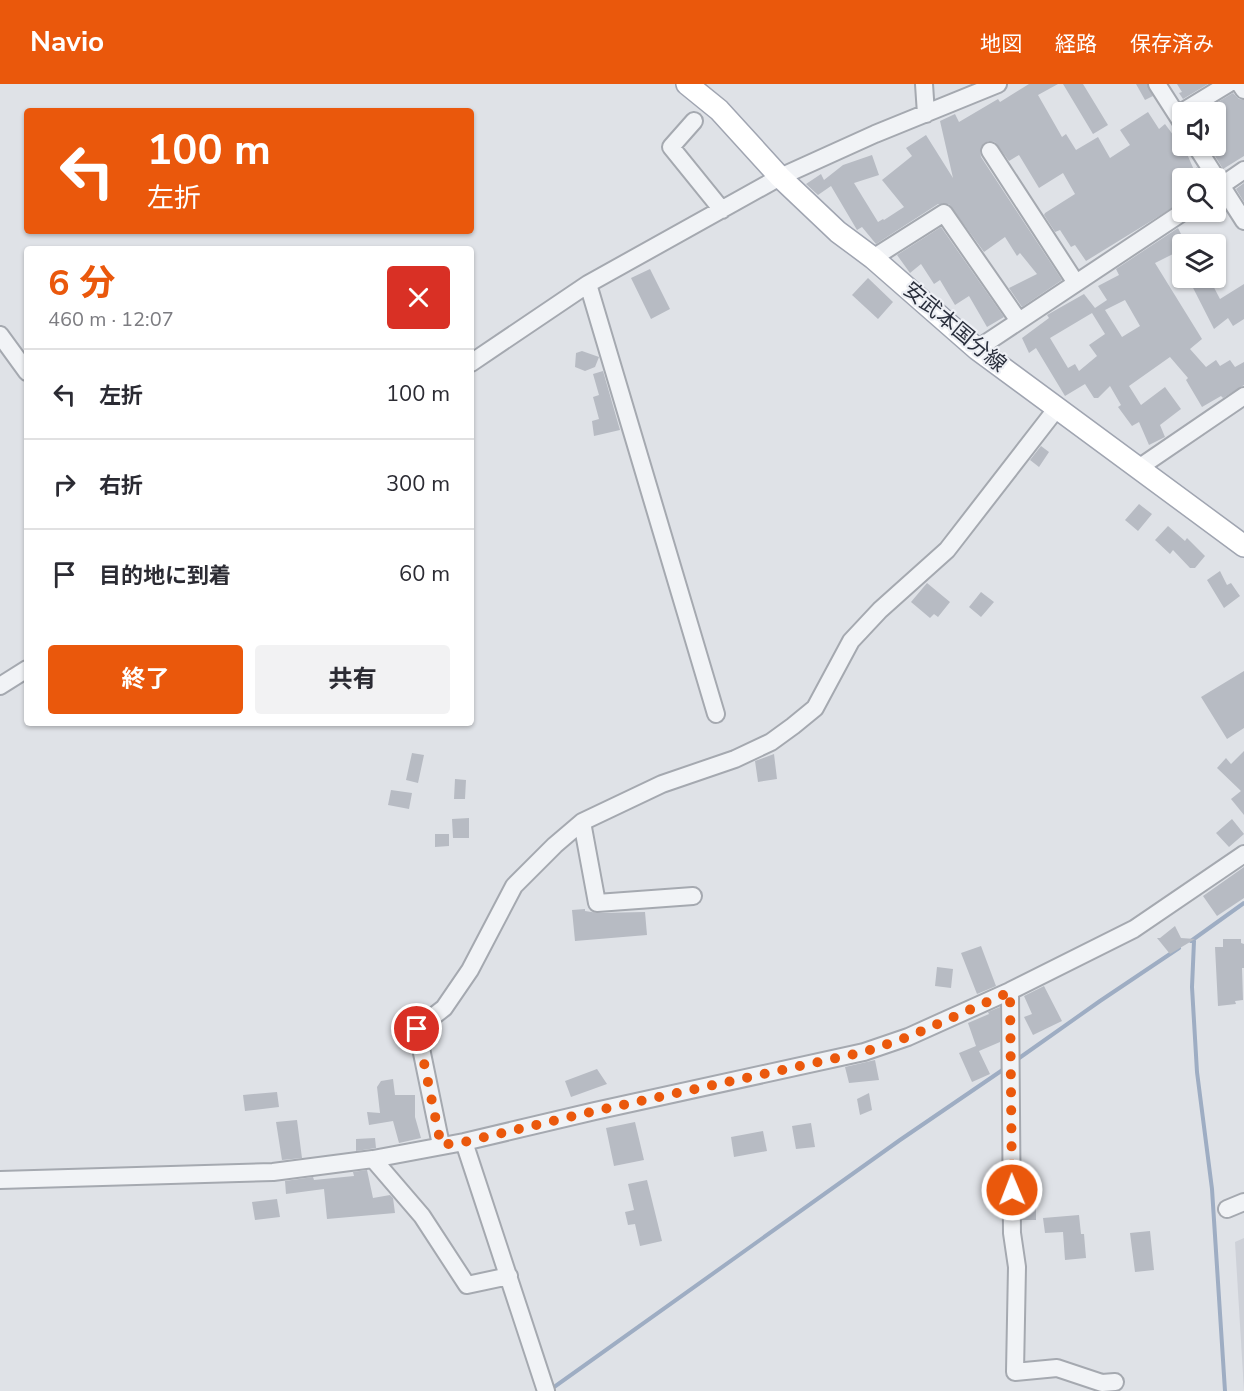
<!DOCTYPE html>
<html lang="ja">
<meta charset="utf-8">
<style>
body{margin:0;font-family:"Nunito Sans","Noto Sans JP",sans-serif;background:#f2f2f3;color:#2b2b33;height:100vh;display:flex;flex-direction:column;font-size:22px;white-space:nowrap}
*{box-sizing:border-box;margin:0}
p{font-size:20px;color:#7c7c81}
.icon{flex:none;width:33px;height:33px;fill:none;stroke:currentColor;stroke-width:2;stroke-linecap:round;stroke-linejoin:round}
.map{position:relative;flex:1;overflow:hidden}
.drawer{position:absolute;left:24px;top:162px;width:450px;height:480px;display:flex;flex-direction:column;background:#fff;border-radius:6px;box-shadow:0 2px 4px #0004}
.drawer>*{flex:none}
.top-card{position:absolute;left:24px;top:24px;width:450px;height:126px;border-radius:6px;box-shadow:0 2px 4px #0004;background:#ea580c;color:#fff;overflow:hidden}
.tools{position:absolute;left:1172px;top:18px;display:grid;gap:12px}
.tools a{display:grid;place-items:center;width:54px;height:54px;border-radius:6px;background:#fff;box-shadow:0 2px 4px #0004;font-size:30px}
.pin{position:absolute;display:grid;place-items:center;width:51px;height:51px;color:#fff;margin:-26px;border:3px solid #fff;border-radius:50%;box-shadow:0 2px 6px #0007}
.me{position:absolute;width:66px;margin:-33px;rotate:359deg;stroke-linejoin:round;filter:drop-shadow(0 0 4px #0008)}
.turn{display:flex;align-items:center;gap:21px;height:126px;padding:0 24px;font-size:27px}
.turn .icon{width:78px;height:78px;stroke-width:2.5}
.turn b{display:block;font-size:42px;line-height:51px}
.round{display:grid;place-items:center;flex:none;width:63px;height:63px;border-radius:6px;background:#f2f2f3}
.summary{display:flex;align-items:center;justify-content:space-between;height:102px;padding:0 24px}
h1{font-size:36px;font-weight:700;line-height:45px;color:#ea580c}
.primary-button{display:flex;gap:12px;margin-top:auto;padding:12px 24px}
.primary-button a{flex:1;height:69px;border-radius:6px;background:#ea580c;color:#fff;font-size:24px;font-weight:700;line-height:69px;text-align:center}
.primary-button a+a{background:#f2f2f3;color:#2b2b33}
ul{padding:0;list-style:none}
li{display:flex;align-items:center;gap:18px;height:90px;padding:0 24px;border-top:2px solid #e1e1e2}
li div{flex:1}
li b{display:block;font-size:22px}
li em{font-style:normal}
header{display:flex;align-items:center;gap:36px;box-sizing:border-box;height:84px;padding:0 30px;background:#ea580c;color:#fff}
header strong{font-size:28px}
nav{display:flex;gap:33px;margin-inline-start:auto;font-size:21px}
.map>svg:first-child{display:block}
</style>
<header>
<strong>Navio</strong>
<nav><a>地図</a><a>経路</a><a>保存済み</a></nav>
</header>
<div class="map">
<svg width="1244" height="1307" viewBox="0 0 1244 1307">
<rect width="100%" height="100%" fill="#dfe2e7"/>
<path fill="#ced1d8" d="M1244 1154V1307L1235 1158Z"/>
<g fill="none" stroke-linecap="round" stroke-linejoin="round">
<path stroke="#9eadc3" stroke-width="4" d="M1191 857 1244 819
M1194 857 1192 903 1197 988 1212 1105 1225 1307
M1015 977 1100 917 1179 864
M550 1306 900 1056 1004 985"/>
</g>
<path fill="#b7bbc3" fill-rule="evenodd" d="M1029 0H1058L1038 11 1062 53 1066 50 1076 66 1098 53 1110 74 1130 61 1120 46 1148 28 1159 45 1165 40 1182 63H1184L1194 86 1197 83 1204 94H1182V118L1086 177 1075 161 1071 163 1060 146 1055 148 1044 131 1045 129 1075 110 1063 89 1039 104 1019 71 1009 77 995 58 989 57 984 59 980 67 981 73 1062 196 1022 223 1009 204 1037 190 1020 169 1017 172 1005 153 984 168 949 120H938L876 160 862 143 857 146 831 102 818 111 806 100 821 90 824 96 843 81 872 71 879 91 854 99 878 138 883 135 884 136 904 123 882 96 912 72 906 64 926 51 953 94 940 37 955 30 959 38 998 15 1000 18Z
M1063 0H1083L1108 41 1093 50Z
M1136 0H1147L1153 12 1145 16Z
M1177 0H1208L1183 15 1179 9 1182 8Z
M1233 9 1239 15 1244 16V72L1223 85 1215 72 1221 67 1215 58V28H1201Z
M1244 99V118L1236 105Z
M941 143 1004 233 987 243 969 212 955 221 940 196 934 200 921 180 910 189 897 171Z
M1178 144 1186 160H1182V183L1173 170 1155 179 1202 255 1190 265 1206 283 1216 276 1220 282 1230 276 1235 283 1244 278V301L1223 314 1221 312 1202 323 1186 296 1188 294 1170 273 1129 302 1141 321 1165 303 1181 325 1160 341 1165 353 1149 361 1139 338 1132 342 1118 323 1121 321 1110 302 1098 314H1094L1085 300 1065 312 1036 264 1029 269 1022 254 1049 234 1047 231 1084 210 1095 224 1107 216 1098 202 1119 191 1116 185ZM1125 216 1140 242 1122 253 1105 226ZM1092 229 1105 250 1089 261 1097 272 1079 287 1075 280 1068 284 1050 254Z
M650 185 670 225 651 235 631 194Z
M868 194 893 218 878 235 852 211Z
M1188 194H1209L1220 215 1244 200V235L1233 242 1228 234 1214 245Z
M582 267 599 273 595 283 585 287 575 283 576 269Z
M603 287 620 346 594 352 592 337 599 335 593 313 599 311 593 290Z
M1041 362 1049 368 1039 383 1030 376Z
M1139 420 1152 430 1138 447 1125 436Z
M1168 442 1185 457 1187 454 1205 472 1195 484H1190L1173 466 1170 470 1155 456Z
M1220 487 1227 501 1231 499 1240 512 1224 524 1207 496Z
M927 499 950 518 938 533 934 530 930 534 911 518Z
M981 508 994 518 981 533 969 523Z
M1244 587V644L1227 655 1201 613Z
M1244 667V731L1231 715 1241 707 1217 684 1226 674 1231 680Z
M412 669 424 671 418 699 406 696Z
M774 670 777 695 758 698 755 677Z
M455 695 466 696 465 715H454Z
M391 706 412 709 409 725 388 721Z
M469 734V754H453L452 735Z
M1232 735 1244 750 1229 763 1216 749Z
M435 750H449V762L435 763Z
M1244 783V814L1217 832 1203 812Z
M585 825V827L598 829 645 828 647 851 575 857 572 826Z
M1175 842 1181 854 1195 855 1170 870 1157 854H1160Z
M1223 855H1241V859L1244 860V884H1242L1243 916 1235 917 1236 920 1218 922 1215 863H1223Z
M981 862 996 902 977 910 961 869Z
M937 883 953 885 951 904 935 902Z
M1044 902 1062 937 1033 951 1024 933 1032 930 1024 912Z
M1000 923V958L979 967 990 990 972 998 959 969 976 962 968 939 989 930 988 928Z
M875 976 879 996 849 999 845 983Z
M597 985 607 1000 571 1013 565 997Z
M393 995 395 1011H415V1033L421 1054 399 1059 393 1037 369 1041 367 1028 380 1029 377 1003 381 997Z
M277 1008 279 1023 245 1027 243 1011Z
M869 1009 872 1026 860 1031 857 1015Z
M297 1036 302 1074 282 1076 276 1038Z
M635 1038 644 1076 614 1082 606 1044Z
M811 1039 815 1063 796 1065 792 1042Z
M763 1047 767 1067 734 1073 731 1053Z
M375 1054 376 1064 356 1067V1055Z
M367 1086 373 1114 390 1111 393 1114 395 1129 327 1135 324 1105 286 1110 285 1097 313 1093 314 1096 354 1092 353 1088Z
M647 1096 662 1157 640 1162 635 1140 628 1141 625 1128 634 1126 628 1100Z
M1036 1111V1136H1022V1112Z
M277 1115 280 1133 255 1136 252 1118Z
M1079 1131 1081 1150H1084L1086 1174 1065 1176 1063 1148 1045 1149 1043 1134Z
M1150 1147 1154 1186 1135 1188 1130 1149Z"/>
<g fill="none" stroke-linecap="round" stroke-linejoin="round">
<g stroke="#a5a9b0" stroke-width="20">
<path id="minor" d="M924 0 926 30
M1157 0 1182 39
M1240 0 1244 6
M1177 31 1228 0
M694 37 671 63 722 126
M1196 62 1244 137
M990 67 1076 199
M1215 106 1244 86
M873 174 944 129 1019 237
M588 200 716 630
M0 251 27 288
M977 265 1183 128
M471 279 588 200 780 93 875 50 998 0
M1140 383 1244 312
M0 602 27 585
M582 738 597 819 693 812
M1010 907 1012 1149 1017 1183 1015 1288 1057 1284 1102 1299 1115 1298
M464 1058 546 1307
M441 1061 417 945 444 924 470 886 514 802 555 761 582 738 662 700 735 675 771 658 793 642 815 624 851 557 880 526 947 466 1057 324
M373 1075 422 1132 467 1201 509 1192
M0 1096 273 1088 373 1075 464 1058 595 1027 864 968 908 953 1010 907 1134 845 1244 770
M1227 1125 1244 1118"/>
</g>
<g stroke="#a0a5b1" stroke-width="24">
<path id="major" d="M687 0 719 26 780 93 838 148 873 174 977 265 1244 462"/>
</g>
<use href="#minor" stroke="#f1f3f6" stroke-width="16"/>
<use href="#major" stroke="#fff" stroke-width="21"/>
</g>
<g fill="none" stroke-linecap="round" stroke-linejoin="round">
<path stroke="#ea580c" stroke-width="10" stroke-dasharray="0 18" d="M417 945 441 1061 464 1058 595 1027 864 968 908 953 1010 908 1012 1106"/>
</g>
<g text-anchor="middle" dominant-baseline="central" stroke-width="4.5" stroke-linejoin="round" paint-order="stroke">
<g font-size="21" fill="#2a2f3c" stroke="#eef0f5">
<text transform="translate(955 243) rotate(40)">安武本国分線</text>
</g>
</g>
</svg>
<div class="tools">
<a><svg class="icon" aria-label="sound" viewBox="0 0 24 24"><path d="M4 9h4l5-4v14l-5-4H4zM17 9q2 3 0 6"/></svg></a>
<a><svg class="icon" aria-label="search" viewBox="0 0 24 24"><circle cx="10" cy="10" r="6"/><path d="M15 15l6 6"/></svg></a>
<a><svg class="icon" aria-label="layers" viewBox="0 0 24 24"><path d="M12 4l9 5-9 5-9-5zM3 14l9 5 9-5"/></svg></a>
</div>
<div class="pin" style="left:417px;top:945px;background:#d93025"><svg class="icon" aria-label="arrive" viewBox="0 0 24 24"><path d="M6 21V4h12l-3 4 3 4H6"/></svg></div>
<svg class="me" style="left:1012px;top:1106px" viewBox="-20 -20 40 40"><circle r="17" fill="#ea580c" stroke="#fff" stroke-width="3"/><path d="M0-11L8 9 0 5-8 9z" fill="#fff"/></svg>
<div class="top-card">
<div class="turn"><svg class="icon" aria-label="left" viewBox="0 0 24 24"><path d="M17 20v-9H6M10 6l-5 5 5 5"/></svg><div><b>100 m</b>左折</div></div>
</div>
<section class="drawer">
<div class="summary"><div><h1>6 分</h1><p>460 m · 12:07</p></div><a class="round" style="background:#d93025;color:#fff"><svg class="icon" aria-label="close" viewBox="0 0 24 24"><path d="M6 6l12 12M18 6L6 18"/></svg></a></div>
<ul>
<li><svg class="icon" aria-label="left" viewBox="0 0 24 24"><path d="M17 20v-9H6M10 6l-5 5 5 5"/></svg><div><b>左折</b></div><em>100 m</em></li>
<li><svg class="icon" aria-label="right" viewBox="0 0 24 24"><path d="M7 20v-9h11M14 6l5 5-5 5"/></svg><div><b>右折</b></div><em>300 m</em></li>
<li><svg class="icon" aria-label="arrive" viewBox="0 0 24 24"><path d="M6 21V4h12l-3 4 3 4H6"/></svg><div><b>目的地に到着</b></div><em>60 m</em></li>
</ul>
<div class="primary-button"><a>終了</a><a>共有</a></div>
</section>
</div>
